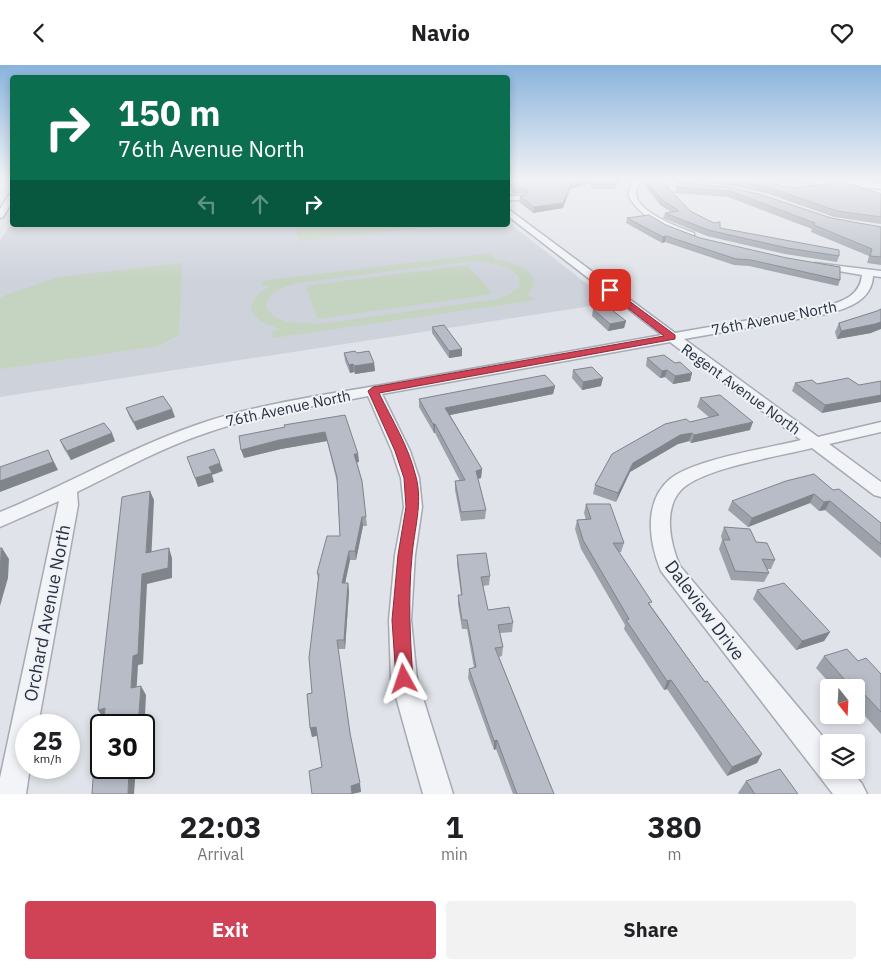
<!DOCTYPE html>
<style>
body{margin:0;font-family:"IBM Plex Sans",sans-serif;background:#f2f2f2;color:#202124;height:100vh;display:flex;flex-direction:column;font-size:19px;white-space:nowrap}
*{box-sizing:border-box;margin:0}
p{font-size:16px;color:#757577}
.icon{flex:none;width:28px;height:28px;fill:none;stroke:currentColor;stroke-width:2;stroke-linecap:round;stroke-linejoin:round}
.map{position:relative;height:729px;overflow:hidden}
.panel{display:flex;flex-direction:column;background:#fff;flex:1}
.panel>*{flex:none}
.banner{position:absolute;left:10px;top:10px;width:500px;height:152px;border-radius:5px;box-shadow:0 2px 8px #0003;background:#0b6e4f;color:#fff;overflow:hidden}
.needle{width:32px;rotate:162deg}
.buttons{position:absolute;left:820px;top:614px;display:grid;gap:10px}
.buttons a{display:grid;place-items:center;width:45px;height:45px;border-radius:5px;background:#fff;box-shadow:0 2px 8px #0003;font-size:25px}
.speed{position:absolute;left:15px;top:649px;display:flex;gap:10px;font-size:25px;font-weight:700;text-align:center}
.speed>*{display:grid;place-content:center;width:65px;height:65px;border-radius:50%;background:#fff;box-shadow:0 2px 8px #0003;line-height:1}
.speed small{font-size:12px;font-weight:400}
.speed .limit{border:2px solid #111;border-radius:8px;background:#fff;color:#111}
.pin{position:absolute;display:grid;place-items:center;width:42px;height:42px;color:#fff;margin:-21px;border-radius:10px;box-shadow:0 2px 8px #0006}
.me{position:absolute;width:55px;margin:-28px;rotate:355deg;stroke-linejoin:round;filter:drop-shadow(0 0 4px #0008)}
.turn{display:flex;align-items:center;gap:18px;height:105px;padding:0 25px;font-size:22px}
.turn .icon{width:65px;height:65px;stroke-width:2.5}
.turn b{display:block;font-size:35px;line-height:42px}
.lanes{display:flex;align-items:center;height:48px;padding:0 25px;background:#0003;justify-content:center;gap:25px;direction:ltr}
.lanes .off{opacity:.35}
.eta{display:flex;justify-content:space-evenly;align-items:center;height:85px;text-align:center}
.eta b{font-size:30px;font-weight:700;line-height:35px}
.cta{display:flex;gap:10px;margin-top:auto;padding:10px 25px}
.cta a{flex:1;height:58px;border-radius:5px;background:#d04357;color:#fff;font-size:20px;font-weight:700;line-height:58px;text-align:center}
.cta a+a{background:#f2f2f2;color:#202124}
header{display:flex;justify-content:space-between;align-items:center;height:65px;padding:0 25px;background:#fff;font-size:22px;font-weight:700}
.map>svg:first-child{display:block}
</style>
<header><svg class="icon" aria-label="back" viewBox="0 0 24 24"><path d="M15 5l-7 7 7 7"/></svg>Navio<svg class="icon" aria-label="heart" viewBox="0 0 24 24"><path d="M12 20l-8-8c-3-5 5-10 8-4 3-6 11-1 8 4z"/></svg></header>
<div class="map">
<svg width="881" height="729" viewBox="0 0 881 729">
<rect width="100%" height="100%" fill="#e0e3e9"/>
<path fill="#ced2db" d="M12 157V160H508V157L611 238 0 332V176Z"/>
<path fill="#c5d3c1" fill-rule="evenodd" d="M293 160H440L441 161 300 176Z
M490 188 494 193 492 194C507 196 533 201 534 219L528 229 536 235 273 273 272 266 281 264C269 261 256 257 251 244 252 232 261 226 271 221H263L262 216ZM463 197C482 196 506 197 519 212L520 221 509 230 497 234 319 259 286 257 274 252 266 242C267 227 284 222 297 218Z
M182 198 179 270 158 281 0 304V234L5 230 59 212Z
M467 200 493 229 317 254 306 221Z"/>
<g fill="none" stroke-linecap="round" stroke-linejoin="round">
<g stroke="#a5aab3" stroke-width="3">
<path id="minor" d="M630 114H655L702 118 703 120 699 122 640 117C639 120 636 125 636 128 636 147 680 163 694 168V172C675 175 634 147 628 129L633 116Z
M9 130H12V137L3 152 0 153V144Z
M508 131H523L527 133 523 135H508Z
M508 144 675 268 824 242C843 236 860 231 862 210L815 202 814 200 815 198 881 206V212L873 211C872 236 846 244 826 249L684 274 818 372 881 357V367L829 379 881 417V432L874 430 812 383C781 391 702 403 681 425 663 444 670 479 680 501L829 679V705H851L862 719 867 729H833L661 506C649 477 643 437 670 414 694 394 769 383 801 375L670 277 382 329 410 386 419 413 422 442 415 490 411 555 417 614 453 729H423L391 614 389 555 395 490 404 442 401 413 392 386 368 331C315 341 261 349 209 367 163 382 120 406 77 427L78 440 38 660H26V702H30L26 729H0V713L59 436 0 462V447C70 419 136 379 208 356 268 337 332 329 393 318 483 302 572 286 662 270L508 151Z"/>
</g>
<g stroke="#9fa7b5" stroke-width="2">
<path id="major" d="M796 114H830L881 118V124L801 117Z"/>
</g>
<use href="#minor" fill="#f2f4f7" fill-rule="evenodd"/>
<use href="#major" fill="#fff" fill-rule="evenodd"/>
</g>
<path fill="#9da2aa" d="M508 114H619L614 124H592L590 118 570 124 563 143 533 148 519 137 520 131H524L525 130 523 129H514L508 119Z
M679 114H762L763 116 792 123 881 129V159L834 152 766 128 732 121 679 115Z
M646 116 690 146 720 163 839 191 837 197 785 189 707 171 663 153 665 148 671 147 660 140 645 121Z
M678 117 733 123 831 153 881 162V200L867 198 869 191 811 167 812 164 728 132 675 128Z
M627 153 666 160 700 173 840 215 838 221 749 201 734 200 665 177 662 178 626 158Z
M593 244 626 256 624 263 608 266 592 251Z
M877 246 871 268 837 274 835 267 839 258Z
M432 262 462 284V291L449 293 432 268Z
M344 288H357L374 298 375 306 355 309 354 307 350 308 345 296Z
M647 293 675 298 692 308 690 316 673 319 665 312 660 313 646 301Z
M573 305 601 321 582 325 572 313Z
M795 318 817 319 859 320 822 348 792 326Z
M555 321 553 329 450 350 482 404 481 413 478 414 486 445 485 454 461 456 455 425V416H460L435 368H434L419 342V334Z
M700 333 750 365 691 378 689 376 678 379 630 407 616 437 593 429 595 420 710 353 697 342Z
M126 343 175 352 137 365 129 351Z
M345 350 358 389 359 397H357L362 416 367 461H363L356 495H350L345 518H348L349 527 345 584H338L351 674 361 727 322 702 317 671 312 672 310 663 312 628 318 514 317 508 340 471 337 417 327 376 281 384 244 393Z
M60 375 115 376 71 395 64 384Z
M833 425 881 458V493L825 445 819 446 810 438 748 462 728 445 732 436Z
M586 439 624 478 621 487H619L651 541 705 617 762 689 757 698 727 711 667 624 664 625 624 564 625 560 581 484 575 464 577 455H586L584 448Z
M724 462 756 477 775 495 771 504H767L769 508 764 517 731 515 719 484 722 475 721 471Z
M457 490 490 511 489 520 483 521 488 545 513 558 512 567 500 568 503 582 502 591 499 592 554 729H513L496 684 494 685 468 613 469 604 474 603 467 564H462L458 539V530H461L457 499Z
M757 525 830 567 824 576 796 585 753 534Z
M824 591 858 596 881 609V669L856 641V622H833L816 603Z
M746 716 798 729H739L738 728Z"/>
<path fill="#80848b" d="M587 114H591L590 118 570 124 563 143 533 148 534 142 571 118Z
M617 114H619L614 124V119Z
M666 171 665 177 662 178 663 172Z
M626 256 624 263 608 266 610 259Z
M881 257V264L871 268 837 274 841 266Z
M462 284V291L449 293V286Z
M374 298 375 306 355 309 354 301Z
M353 299 354 307 350 308 349 300Z
M667 305 665 312 660 313 662 306Z
M692 308 690 316 673 319 675 311Z
M603 313 601 321 582 325 583 317Z
M555 321 553 329 445 351V343Z
M881 330V337L822 348 825 340Z
M172 344 175 352 137 365 134 357Z
M753 357 750 365 691 378 694 370Z
M433 359H435V368H434Z
M325 367 327 376 281 384 244 393 241 385 279 375Z
M112 368 115 376 71 395 67 386Z
M692 368 689 376 678 379 630 407 616 437 618 428 633 398 680 370Z
M48 385 58 405 0 427V416Z
M354 389H358L359 397 355 398Z
M220 398 223 406 212 410 214 417 198 422 195 413 209 402Z
M482 404 481 413 476 414V406Z
M150 426 154 435 151 498 146 488Z
M814 429 810 438 748 462 752 453Z
M830 436 825 445 819 446 824 437Z
M362 452 363 461 356 495 355 486Z
M2 483 9 494 8 513 0 541V503Z
M169 483 172 493V513L147 519 143 599 138 600 136 633 131 623 133 591 142 509Z
M349 486 350 495 343 528 342 518Z
M348 518 349 527 345 584 344 575Z
M830 567 824 576 796 585 802 576Z
M850 614 844 622H840L845 615Z
M671 615 667 624 664 625 667 616Z
M141 621 146 630 144 672V660H138Z
M105 643 104 654 98 645Z
M316 662 318 670 312 672 310 663Z
M497 675 496 684 494 685V676Z
M762 689 757 698 727 711 732 702Z
M129 702H136L134 729H128Z
M360 718 361 727 352 729 351 721Z"/>
<path fill="#b7bcc6" stroke="#80848b" d="M508 114H587L571 118 563 138 534 142 520 131H524L529 127 523 124H514Z
M591 114H617L614 119H592Z
M720 114H762L763 116 792 123 844 117 881 129V152L837 146 768 122 734 115Z
M646 116 664 118 690 146 714 158 720 157V163L839 185V191L787 183 708 165 665 148 679 146 662 135Z
M678 117 733 123 762 130 831 153 881 162V192L870 191 872 184 814 160 815 158 730 126 676 122Z
M649 150 666 160 700 173 787 193 840 202V215L751 195 736 194 666 171 663 172 627 153Z
M608 242 626 256 610 259 593 244Z
M881 244V257L875 259 841 266 839 258 877 246Z
M444 260 462 284 449 286 432 262Z
M355 286 357 288 369 286 374 298 354 301 353 299 349 300 344 288Z
M664 290 675 298 680 297 692 308 675 311 667 305 662 306 647 293Z
M592 302 603 313 583 317 573 305Z
M545 310 555 321 445 343 482 404 476 406 486 445 461 447 455 416 465 415 435 359H433L419 334Z
M848 313 859 320 881 316V330L825 340 795 318 812 315 817 319Z
M720 330 753 357 694 370 692 368 680 370 633 398 618 428 595 420 612 389 665 359 686 354 690 357 719 350 700 333Z
M163 331 172 344 134 357 126 343Z
M345 350 358 389H354L362 416 366 452H362L355 486H349L342 518H348L344 575H337L350 668 360 718 351 721 352 729H312L309 706 322 702 316 662 310 663 307 629 312 628 309 593 319 509 317 508 327 471H340L337 412 325 367 279 375 241 385 239 371 285 362 284 360Z
M104 358 112 368 67 386 60 375Z
M214 384 220 398 209 402 212 408 195 413 187 392Z
M48 385 53 397 0 416V402Z
M814 409 833 425 839 424 881 458V479L830 436 824 437 814 429 752 453 732 436 786 416Z
M150 426 146 488 169 483 168 503 142 509 138 589 133 591 131 623 141 621 138 660H104L105 643 98 645 122 432Z
M586 439H610L624 478H613L652 537 648 538 705 617 707 616 762 689 732 702 671 615 667 616 626 555 629 554 583 475 577 455 591 454Z
M724 462 750 464 756 477 767 478 775 495 762 494 769 508 735 506 723 475H730Z
M0 483H2L0 503Z
M486 488 490 511 481 512 488 545 509 542 513 558 498 560 503 582 495 583 554 729H517L497 675 494 676 469 604 476 602 467 555H462L458 530H462L457 490Z
M784 518 830 567 802 576 757 525Z
M847 584 858 596 866 593 881 609V647L850 614 845 615 824 591Z
M101 685V702H129L128 729H92L94 700 100 698Z
M780 704 798 729H755L746 716Z"/>
<linearGradient id="sky" x2="0" y2="1"><stop stop-color="#89b3dc"/><stop offset="0.53" stop-color="#f1f2f5"/><stop offset="1" stop-color="#f1f2f5" stop-opacity="0"/></linearGradient>
<rect width="881" height="216" fill="url(#sky)"/>
<path fill="#d04357" stroke="#872c39" d="M607 224H613L675 270V274L379 328C392 355 409 382 416 412 423 438 414 465 412 491 408 534 410 572 413 614L411 620 404 622 398 620 396 614 392 555 398 490 406 442 404 413 395 386 368 326 373 322 664 271 607 227Z"/>
<g text-anchor="middle" dominant-baseline="central" stroke-width="4" stroke-linejoin="round" paint-order="stroke">
<g font-size="15" fill="#283141" stroke="#eff2f6">
<text transform="translate(774 253) rotate(-11)">76th Avenue North</text>
<text transform="translate(741 324) rotate(36)">Regent Avenue North</text>
<text transform="translate(288 343) rotate(-12)">76th Avenue North</text>
</g>
<g font-size="18" fill="#283141" stroke="#eff2f6">
<text transform="translate(705 545) rotate(53)">Daleview Drive</text>
<text transform="translate(47 548) rotate(-79)">Orchard Avenue North</text>
</g>
</g>
</svg>
<div class="buttons">
<a><svg class="needle" viewBox="-14 -14 28 28"><path d="M0-13l5 13h-10z" fill="#e53935"/><path d="M0 13l5-13h-10z" fill="#757577"/></svg></a>
<a><svg class="icon" aria-label="layers" viewBox="0 0 24 24"><path d="M12 4l9 5-9 5-9-5zM3 14l9 5 9-5"/></svg></a>
</div>
<div class="speed"><div>25<small>km/h</small></div><div class="limit">30</div></div>
<div class="pin" style="left:610px;top:225px;background:#d93025"><svg class="icon" aria-label="arrive" viewBox="0 0 24 24"><path d="M6 21V4h12l-3 4 3 4H6"/></svg></div>
<svg class="me" style="left:404px;top:614px" viewBox="-20 -20 40 40"><path d="M0-17L14 15 0 8-14 15z" fill="#d04357" stroke="#fff" stroke-width="4"/></svg>
<div class="banner">
<div class="turn"><svg class="icon" aria-label="right" viewBox="0 0 24 24"><path d="M7 20v-9h11M14 6l5 5-5 5"/></svg><div><b>150 m</b>76th Avenue North</div></div>
<div class="lanes"><svg class="icon off" aria-label="left" viewBox="0 0 24 24"><path d="M17 20v-9H6M10 6l-5 5 5 5"/></svg><svg class="icon off" aria-label="ahead" viewBox="0 0 24 24"><path d="M12 20V5M6 11l6-6 6 6"/></svg><svg class="icon" aria-label="right" viewBox="0 0 24 24"><path d="M7 20v-9h11M14 6l5 5-5 5"/></svg></div>
</div>
</div>
<section class="panel">
<div class="eta">
<div><b>22:03</b><p>Arrival</p></div>
<div><b>1</b><p>min</p></div>
<div><b>380</b><p>m</p></div>
</div>
<div class="cta"><a>Exit</a><a>Share</a></div>
</section>
